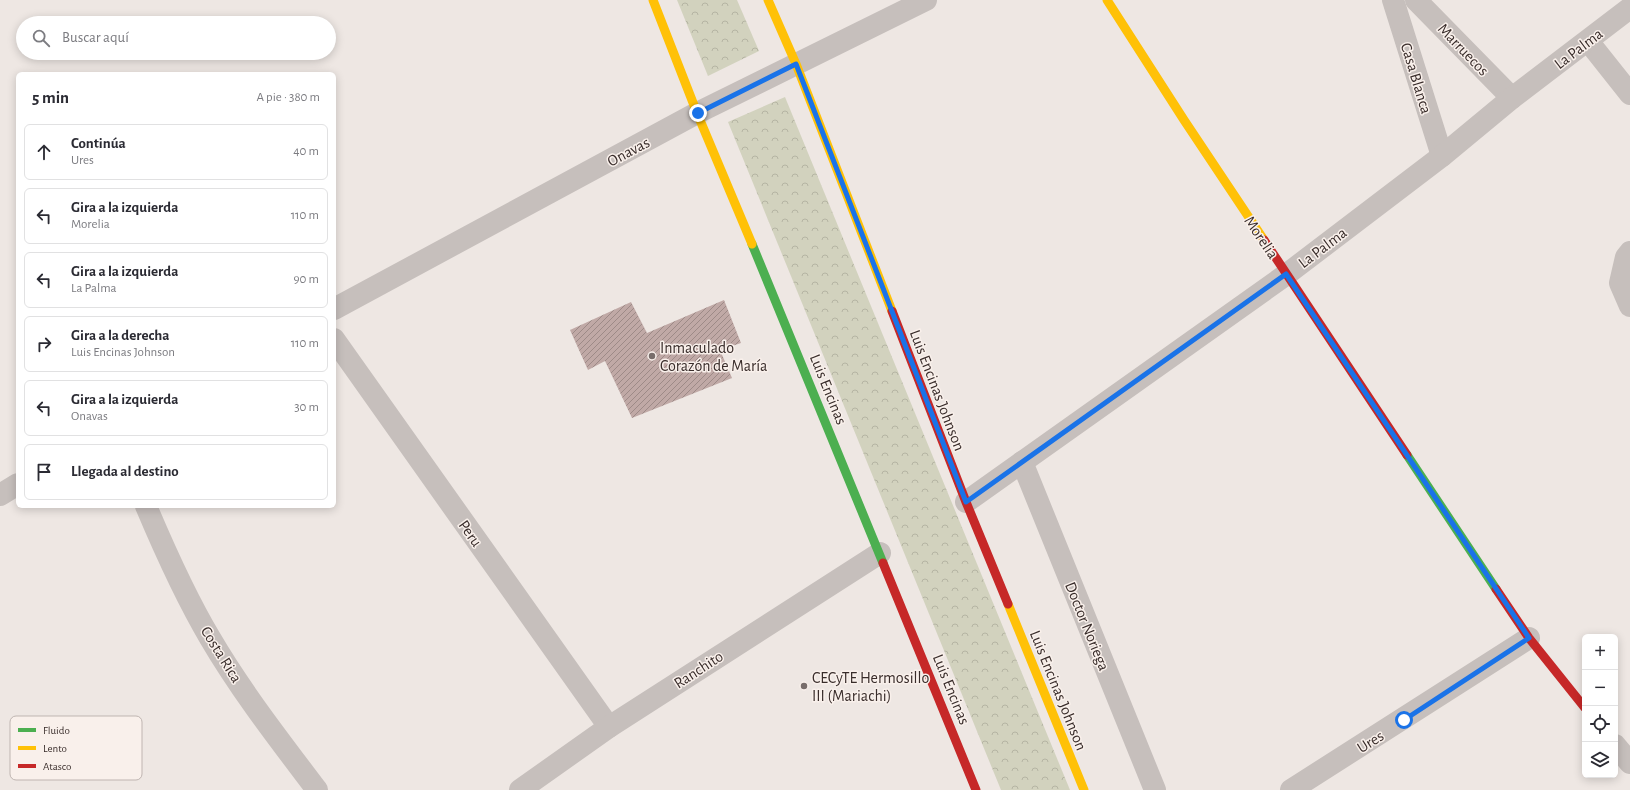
<!DOCTYPE html>
<html lang="es">
<head>
<meta charset="utf-8">
<style>
	body { margin:0; font-family:"Alegreya Sans",sans-serif; background:#f7f7f7; color:#2b2b33 }
	.controls { position:absolute; right:12px; bottom:12px; display:grid; overflow:hidden; border-radius:6px; box-shadow:0 2px 10px #0003 }
	.controls button { width:36px; height:36px; display:grid; place-items:center; padding:0; border:0; border-bottom:1px solid #e1e1e2; background:#fff; color:#2b2b33; font:20px sans-serif }
	.stop { position:absolute; width:12px; height:12px; margin:-9px; border:3px solid #1a73e8; border-radius:50%; background:#fff }
	.stop.end { background:#1a73e8; border-color:#fff; box-shadow:0 1px 4px #0008 }
	.list { margin:0; padding:0; list-style:none }
	h2 { display:flex; justify-content:space-between; align-items:center; height:52px; margin:0; padding:0 16px; font-size:17px }
	h2 small { font-size:13px; font-weight:400; color:#7c7c81 }
	.list li { display:grid; grid-template-columns:26px 1fr auto; gap:12px; align-items:center; box-sizing:border-box; height:56px; margin:0 8px 8px; padding:0 8px; border:1px solid #e1e1e2; border-radius:6px }
	.list b { display:block; font-size:15px; white-space:nowrap }
	.list p { margin:0; font-size:13px; white-space:nowrap; color:#7c7c81 }
	.list em { font-size:13px; font-style:normal; color:#7c7c81 }
	.icon { flex:none; width:22px; height:22px; fill:none; stroke:currentColor; stroke-width:2; stroke-linecap:round; stroke-linejoin:round }
	.map { position:relative; flex:none; width:1630px; height:790px; overflow:hidden }
	.search { position:absolute; background:#fff; box-shadow:0 2px 10px #0003; left:16px; top:16px; width:320px; height:44px; display:flex; align-items:center; gap:10px; box-sizing:border-box; padding:0 14px; border-radius:22px; color:#7c7c81; font-size:15px }
	.panel { position:absolute; background:#fff; box-shadow:0 2px 10px #0003; left:16px; top:72px; width:320px; height:436px; border-radius:6px }
	.map>svg:first-child { display:block }
	.forest { fill:url(#forest-crowns) }
	.building { fill:url(#building-hatch) }
	.lines { fill:none; stroke-linecap:round; stroke-linejoin:round }
	.street { stroke:#c6bfbc; stroke-width:22 }
	.fast { stroke:#4caf50; stroke-width:9 }
	.slow { stroke:#ffc107; stroke-width:9 }
	.jam { stroke:#c62828; stroke-width:9 }
	.route { stroke:#1a73e8; stroke-width:5 }
	.poi-dot { fill:#786d6b; stroke:#f9f0eb; stroke-width:1.5 }
	.labels { text-anchor:middle; stroke-width:3; stroke-linejoin:round; paint-order:stroke }
	.street-label { font-size:16px; fill:#382c2a; stroke:#f9f0eb }
	.poi-label { font-size:16px; fill:#382c2a; stroke:#f9f0eb; text-anchor:start }
	.key { fill:#f9f0eb; stroke:#bfb5b1; stroke-width:1 }
	.key-label { font-size:11px; fill:#382c2a }
</style>
</head>
<body>
<div class="map">
<svg width="1630" height="790" viewBox="0 0 1630 790">
	<defs>
		<pattern id="forest-crowns" width="20" height="18" patternUnits="userSpaceOnUse"><rect width="20" height="18" fill="#d2d2be"/><path d="M2 6a3 3 0 1 1 6 0M12 15a3 3 0 1 1 6 0" fill="none" stroke="#b5b4a3"/></pattern>
		<pattern id="building-hatch" width="6" height="6" patternUnits="userSpaceOnUse"><rect width="6" height="6" fill="#c0a9a6"/><path d="M-1 1l2-2M0 6l6-6M5 7l2-2" fill="none" stroke="#9d8a87"/></pattern>
	</defs>
	<rect width="100%" height="100%" fill="#eee7e3"/>
	<g class="forest">
		<polygon points="677,0 737,0 759,51 708,76"/>
		<polygon points="785,97 1070,790 1001,790 728,122"/>
	</g>
	<polygon class="building" points="724,300 741,343 720,350 732,378 632,418 605,361 588,370 570,330 631,302 647,333"/>
	<g class="lines">
		<g class="street">
			<polyline points="1393,0 1442,156"/>
			<polyline points="1416,0 1512,98"/>
			<polyline points="1588,41 1630,94"/>
			<polyline points="1630,252 1626,257 1620,283 1630,306"/>
			<polyline points="334,309 697,113 926,0"/>
			<polyline points="334,339 609,727"/>
			<polyline points="1022,462 1155,790"/>
			<polyline points="0,495 18,484"/>
			<polyline points="966,502 1287,274 1442,156 1512,98 1630,8"/>
			<path d="M146 506C165 551 185 596 210 638 241 691 280 741 317 790"/>
			<polyline points="1615,745 1630,763"/>
			<polyline points="520,790 609,727 880,553"/>
			<polyline points="1291,790 1529,638"/>
		</g>
		<g class="fast">
			<polyline points="752,244 883,563"/>
			<polyline points="1407,455 1496,589"/>
		</g>
		<g class="slow">
			<polyline points="653,0 697,113 752,244"/>
			<polyline points="768,0 796,64 892,311"/>
			<polyline points="1107,0 1184,120 1264,240"/>
			<polyline points="1008,604 1084,790"/>
		</g>
		<g class="jam">
			<polyline points="1264,240 1407,455"/>
			<polyline points="892,311 966,502 1008,604"/>
			<polyline points="883,563 976,790"/>
			<polyline points="1496,589 1529,638 1585,708"/>
		</g>
	</g>
	<g class="lines">
		<polyline class="route" points="698,113 796,64 966,502 1286,274 1529,638 1404,720"/>
	</g>
	<g class="poi-dot">
		<circle cx="652" cy="356" r="4"/>
		<circle cx="804" cy="686" r="4"/>
	</g>
	<g class="labels">
		<g class="street-label">
			<text transform="translate(1578 48) rotate(-37)" y="6">La Palma</text>
			<text transform="translate(1464 49) rotate(46)" y="6">Marruecos</text>
			<text transform="translate(1417 78) rotate(73)" y="6">Casa Blanca</text>
			<text transform="translate(628 151) rotate(-28)" y="6">Onavas</text>
			<text transform="translate(1262 237) rotate(56)" y="6">Morelia</text>
			<text transform="translate(1322 247) rotate(-37)" y="6">La Palma</text>
			<text transform="translate(829 389) rotate(68)" y="6">Luis Encinas</text>
			<text transform="translate(938 390) rotate(69)" y="6">Luis Encinas Johnson</text>
			<text transform="translate(471 533) rotate(55)" y="6">Peru</text>
			<text transform="translate(1088 626) rotate(68)" y="6">Doctor Noriega</text>
			<text transform="translate(222 654) rotate(58)" y="6">Costa Rica</text>
			<text transform="translate(698 669) rotate(-33)" y="6">Ranchito</text>
			<text transform="translate(952 689) rotate(68)" y="6">Luis Encinas</text>
			<text transform="translate(1059 690) rotate(68)" y="6">Luis Encinas Johnson</text>
			<text transform="translate(1370 741) rotate(-32)" y="6">Ures</text>
		</g>
		<g class="poi-label">
			<text x="660" y="353">Inmaculado<tspan x="660" dy="18">Corazón de María</tspan></text>
			<text x="812" y="683">CECyTE Hermosillo<tspan x="812" dy="18">III (Mariachi)</tspan></text>
		</g>
	</g>
	<rect x="10" y="716" width="132" height="64" rx="6" class="key"/>
	<rect x="18" y="728" width="18" height="4" fill="#4caf50"/>
	<rect x="18" y="746" width="18" height="4" fill="#ffc107"/>
	<rect x="18" y="764" width="18" height="4" fill="#c62828"/>
	<g class="key-label">
		<text x="43" y="734">Fluido</text>
		<text x="43" y="752">Lento</text>
		<text x="43" y="770">Atasco</text>
	</g>
</svg>
<div class="controls">
<button>+</button>
<button>−</button>
<button><svg class="icon" aria-label="locate" viewBox="0 0 24 24"><circle cx="12" cy="12" r="6"/><path d="M12 2v4M12 18v4M2 12h4M18 12h4"/></svg></button>
<button><svg class="icon" aria-label="layers" viewBox="0 0 24 24"><path d="M12 4l9 5-9 5-9-5zM3 14l9 5 9-5"/></svg></button>
</div>
<div class="stop" style="left:1404px;top:720px"></div>
<div class="stop end" style="left:698px;top:113px"></div>
<div class="search"><svg class="icon" aria-label="search" viewBox="0 0 24 24"><circle cx="10" cy="10" r="6"/><path d="M15 15l6 6"/></svg>Buscar aquí</div>
<section class="panel">
<h2>5 min<small>A pie · 380 m</small></h2>
<ul class="list">
<li><svg class="icon" aria-label="ahead" viewBox="0 0 24 24"><path d="M12 20V5M6 11l6-6 6 6"/></svg><div><b>Continúa</b><p>Ures</p></div><em>40 m</em></li>
<li><svg class="icon" aria-label="left" viewBox="0 0 24 24"><path d="M17 20v-9H6M10 6l-5 5 5 5"/></svg><div><b>Gira a la izquierda</b><p>Morelia</p></div><em>110 m</em></li>
<li><svg class="icon" aria-label="left" viewBox="0 0 24 24"><path d="M17 20v-9H6M10 6l-5 5 5 5"/></svg><div><b>Gira a la izquierda</b><p>La Palma</p></div><em>90 m</em></li>
<li><svg class="icon" aria-label="right" viewBox="0 0 24 24"><path d="M7 20v-9h11M14 6l5 5-5 5"/></svg><div><b>Gira a la derecha</b><p>Luis Encinas Johnson</p></div><em>110 m</em></li>
<li><svg class="icon" aria-label="left" viewBox="0 0 24 24"><path d="M17 20v-9H6M10 6l-5 5 5 5"/></svg><div><b>Gira a la izquierda</b><p>Onavas</p></div><em>30 m</em></li>
<li><svg class="icon" aria-label="arrive" viewBox="0 0 24 24"><path d="M6 21V4h12l-3 4 3 4H6"/></svg><div><b>Llegada al destino</b></div></li>
</ul>
</section>
</div>
</body>
</html>
